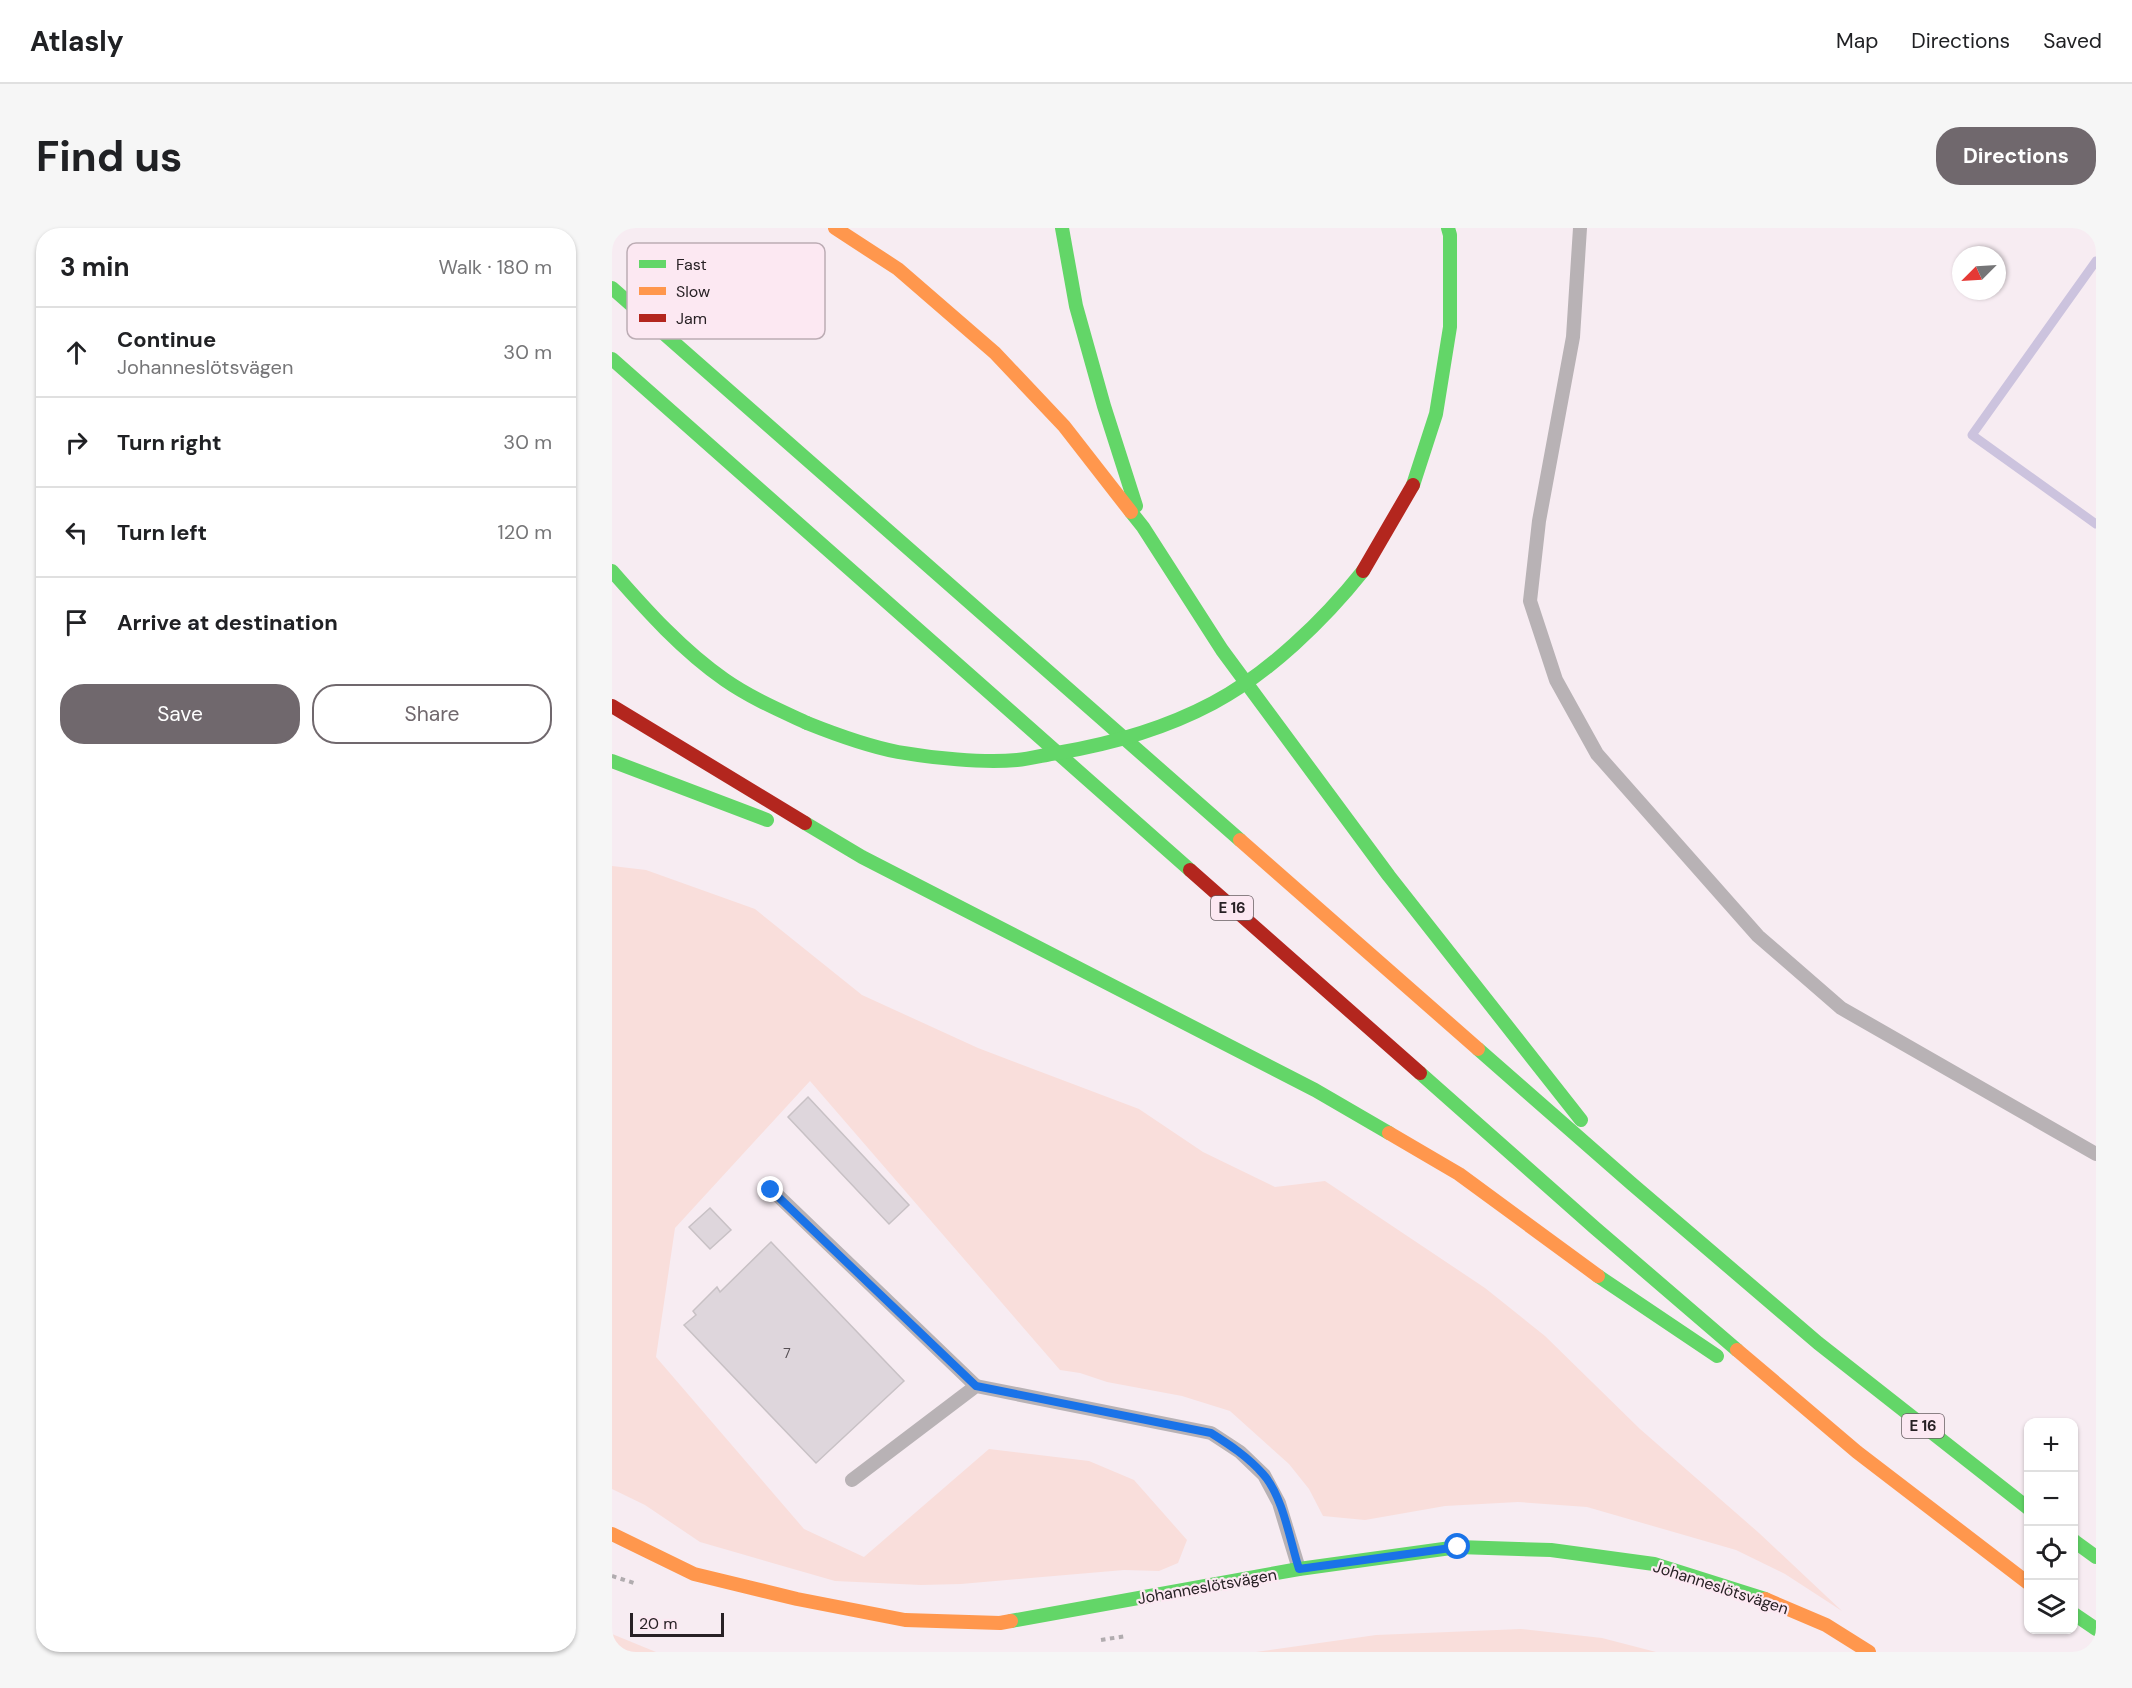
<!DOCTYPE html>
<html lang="en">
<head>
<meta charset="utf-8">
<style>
	body { margin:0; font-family:"DM Sans",sans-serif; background:#f6f6f6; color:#202124 }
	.controls { position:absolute; right:18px; bottom:18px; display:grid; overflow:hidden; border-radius:12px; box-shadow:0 2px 4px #0004 }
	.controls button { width:54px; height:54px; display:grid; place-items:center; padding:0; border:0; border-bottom:2px solid #e0e0e0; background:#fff; color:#202124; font:30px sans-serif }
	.compass { position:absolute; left:1340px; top:18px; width:54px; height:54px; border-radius:50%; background:#fff; box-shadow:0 2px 4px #0004; rotate:246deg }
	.scale { position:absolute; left:18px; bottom:15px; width:94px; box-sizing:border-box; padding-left:6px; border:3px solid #282125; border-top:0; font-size:16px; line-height:21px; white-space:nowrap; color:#282125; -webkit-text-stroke:4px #fce8f2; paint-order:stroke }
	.stop { position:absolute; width:18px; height:18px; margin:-14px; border:4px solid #1a73e8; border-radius:50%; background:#fff }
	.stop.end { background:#1a73e8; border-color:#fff; box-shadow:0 2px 6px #0008 }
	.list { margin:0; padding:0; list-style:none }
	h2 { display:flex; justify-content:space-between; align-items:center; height:78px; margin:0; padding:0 24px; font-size:26px }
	h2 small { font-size:20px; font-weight:400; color:#757577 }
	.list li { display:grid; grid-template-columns:39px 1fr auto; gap:18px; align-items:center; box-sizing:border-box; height:90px; padding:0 24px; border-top:2px solid #e0e0e0 }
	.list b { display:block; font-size:22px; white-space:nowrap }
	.list p { margin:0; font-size:20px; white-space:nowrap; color:#757577 }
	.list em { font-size:20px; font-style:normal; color:#757577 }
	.actions { display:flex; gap:12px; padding:18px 24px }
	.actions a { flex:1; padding:14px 0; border:2px solid #70686d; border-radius:24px; text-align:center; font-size:21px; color:#70686d }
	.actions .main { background:#70686d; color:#fff }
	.icon { flex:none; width:33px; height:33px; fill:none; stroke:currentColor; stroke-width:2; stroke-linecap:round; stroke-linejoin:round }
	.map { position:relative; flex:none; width:1484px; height:1424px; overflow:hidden; border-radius:24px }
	header { display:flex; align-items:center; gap:36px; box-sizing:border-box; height:84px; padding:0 30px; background:#fff; border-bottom:2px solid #e0e0e0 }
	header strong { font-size:28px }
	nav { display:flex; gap:33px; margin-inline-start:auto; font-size:21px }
	.intro { display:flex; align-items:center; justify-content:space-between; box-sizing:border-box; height:144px; padding:0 36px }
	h1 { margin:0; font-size:42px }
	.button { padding:15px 27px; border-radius:24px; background:#70686d; color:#fff; font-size:21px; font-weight:700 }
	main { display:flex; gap:36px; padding:0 36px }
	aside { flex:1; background:#fff; border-radius:24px; box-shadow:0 2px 4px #0004 }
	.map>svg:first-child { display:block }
	.green { fill:#f9dedb }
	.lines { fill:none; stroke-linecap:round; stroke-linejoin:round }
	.stream { stroke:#ccc3de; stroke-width:9 }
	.building { fill:#ded6dc; stroke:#c8c1c5; stroke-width:1.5 }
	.path { stroke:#b1acaf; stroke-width:4; stroke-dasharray:4.5 4.5; stroke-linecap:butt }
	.lane { stroke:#b8b2b5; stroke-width:14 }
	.fast { stroke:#63d668; stroke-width:14 }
	.slow { stroke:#ff974d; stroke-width:14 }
	.jam { stroke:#b3261e; stroke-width:14 }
	.fast-bridge { stroke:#63d668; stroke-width:14 }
	.jam-bridge { stroke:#b3261e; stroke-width:14 }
	.route { stroke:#1a73e8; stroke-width:8 }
	.labels { text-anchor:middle; stroke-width:4.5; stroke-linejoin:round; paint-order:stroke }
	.number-label { font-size:14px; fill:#564f54 }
	.shield { fill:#fce8f2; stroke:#685d62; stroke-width:1.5 }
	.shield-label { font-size:15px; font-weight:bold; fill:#282125 }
	.street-label { font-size:16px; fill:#282125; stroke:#fce8f2 }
	.key { fill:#fce8f2; stroke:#bcacb4; stroke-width:1.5 }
	.key-label { font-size:16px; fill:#282125 }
</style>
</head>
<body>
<header>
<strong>Atlasly</strong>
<nav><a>Map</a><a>Directions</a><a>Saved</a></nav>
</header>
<div class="intro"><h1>Find us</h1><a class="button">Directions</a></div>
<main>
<aside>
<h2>3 min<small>Walk · 180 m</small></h2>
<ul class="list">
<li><svg class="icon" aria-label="ahead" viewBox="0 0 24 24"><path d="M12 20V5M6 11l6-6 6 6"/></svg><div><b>Continue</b><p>Johanneslötsvägen</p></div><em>30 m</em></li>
<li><svg class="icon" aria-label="right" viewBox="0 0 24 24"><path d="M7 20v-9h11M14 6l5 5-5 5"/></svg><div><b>Turn right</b></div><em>30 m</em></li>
<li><svg class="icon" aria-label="left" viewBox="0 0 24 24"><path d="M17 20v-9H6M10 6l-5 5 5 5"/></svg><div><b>Turn left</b></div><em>120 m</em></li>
<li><svg class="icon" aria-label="arrive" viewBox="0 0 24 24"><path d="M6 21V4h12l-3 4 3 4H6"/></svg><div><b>Arrive at destination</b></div></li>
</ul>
<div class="actions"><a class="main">Save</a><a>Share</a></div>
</aside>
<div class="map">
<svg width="1484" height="1424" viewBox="0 0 1484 1424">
	<rect width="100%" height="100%" fill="#f7ecf2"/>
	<g class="green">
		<polygon points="0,638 34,642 143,681 250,767 366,820 527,881 591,924 663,959 713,953 873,1060 933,1108 1028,1201 1147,1305 1230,1383 1173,1346 1124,1322 975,1279 906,1274 833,1278 753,1292 711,1288 697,1261 677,1236 618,1183 570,1168 495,1154 468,1145 448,1142 198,853 63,1000 44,1129 192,1301 252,1329 377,1221 477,1233 522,1252 575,1312 566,1335 547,1343 512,1342 349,1356 309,1357 223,1353 88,1314 33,1277 0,1261"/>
		<polygon points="909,1401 990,1410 1044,1424 644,1424 764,1407"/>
		<polygon points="0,1406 44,1424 0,1424"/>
	</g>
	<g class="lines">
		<polyline class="stream" points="1484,33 1360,207 1484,296"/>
	</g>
	<g class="building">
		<polygon points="196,869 297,977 277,996 176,889"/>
		<polygon points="98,980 119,1002 98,1021 77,999"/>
		<polygon points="159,1014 292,1153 204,1235 72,1097 84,1087 81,1083 105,1059 108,1064"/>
	</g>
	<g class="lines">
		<g class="path">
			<polyline points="0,1348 22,1355"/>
			<polyline points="489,1412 514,1408"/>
		</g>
		<g class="lane">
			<polyline points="968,0 961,109 927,293 918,373 944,452 985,526 1146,708 1229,780 1484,926"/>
			<polyline points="159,961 364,1158"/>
			<polyline points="240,1252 364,1158 599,1205 628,1224 652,1247 667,1275 687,1341"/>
		</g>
		<g class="fast">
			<polyline points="450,0 464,78 492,178 524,278"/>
			<polyline points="0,60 628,612"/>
			<polyline points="0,131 578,642"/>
			<polyline points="801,257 824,186 838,99 838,7 836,0"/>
			<polyline points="519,284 531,299 610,422 777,648 969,892"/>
			<path d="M0 343C35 383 70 422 113 452 139 470 167 482 195 495"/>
			<polyline points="0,533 155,592"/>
			<polyline points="193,595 250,629 703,862 777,905"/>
			<polyline points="866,821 1020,956 1206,1115 1416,1280"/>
			<polyline points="808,845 983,1000 1125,1122"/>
			<polyline points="986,1048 1105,1128"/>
			<polyline points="1462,1313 1484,1329"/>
			<polyline points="1462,1386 1484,1401"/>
			<polyline points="399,1393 687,1341 846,1319 939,1322 1042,1336 1153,1371"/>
		</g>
		<g class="slow">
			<polyline points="223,0 286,41 383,125 452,198 519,284"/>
			<polyline points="628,612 866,821"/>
			<polyline points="777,905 847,946 986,1048"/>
			<polyline points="1125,1122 1245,1224 1416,1355"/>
			<polyline points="0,1306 82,1346 185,1371 293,1392 388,1395 399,1393"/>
			<polyline points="1153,1371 1214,1397 1257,1424"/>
		</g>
		<g class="jam">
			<polyline points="0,478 193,595"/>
			<polyline points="578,642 808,845"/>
		</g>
		<path class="fast-bridge" d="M195 495C225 507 255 518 286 524 321 530 369 535 405 532 418 531 432 527 445 525 499 516 552 501 601 475 656 446 712 392 751 343"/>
		<polyline class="jam-bridge" points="751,343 801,257"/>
	</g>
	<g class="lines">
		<path class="route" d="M159 962 364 1158 599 1205C618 1217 636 1229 651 1246 671 1268 678 1313 687 1341L846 1319"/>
	</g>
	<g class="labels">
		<g class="number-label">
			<text x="175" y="1130">7</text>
		</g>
		<g class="shield">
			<rect x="599" y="668" width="42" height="24" rx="4.5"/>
			<rect x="1290" y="1186" width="42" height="24" rx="4.5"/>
		</g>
		<g class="shield-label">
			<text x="620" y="685">E 16</text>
			<text x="1311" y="1203">E 16</text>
		</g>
		<g class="street-label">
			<text transform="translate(595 1358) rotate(-10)" y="6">Johanneslötsvägen</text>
			<text transform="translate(1109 1359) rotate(18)" y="6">Johanneslötsvägen</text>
		</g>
	</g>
	<rect x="15" y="15" width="198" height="96" rx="9" class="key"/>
	<rect x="27" y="32" width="27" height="8" fill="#63d668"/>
	<rect x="27" y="59" width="27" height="8" fill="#ff974d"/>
	<rect x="27" y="86" width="27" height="8" fill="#b3261e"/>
	<g class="key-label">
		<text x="64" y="42">Fast</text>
		<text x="64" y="69">Slow</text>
		<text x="64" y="96">Jam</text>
	</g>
</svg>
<div class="controls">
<button>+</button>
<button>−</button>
<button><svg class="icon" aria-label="locate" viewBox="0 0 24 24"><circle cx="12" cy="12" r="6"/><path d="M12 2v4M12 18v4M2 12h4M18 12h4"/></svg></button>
<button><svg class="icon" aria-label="layers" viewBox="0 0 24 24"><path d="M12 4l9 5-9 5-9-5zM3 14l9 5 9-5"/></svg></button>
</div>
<svg class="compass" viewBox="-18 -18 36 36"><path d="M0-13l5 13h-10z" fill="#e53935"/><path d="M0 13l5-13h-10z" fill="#757577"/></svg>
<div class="scale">20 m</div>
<div class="stop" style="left:846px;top:1319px"></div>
<div class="stop end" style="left:159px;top:962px"></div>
</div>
</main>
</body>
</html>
